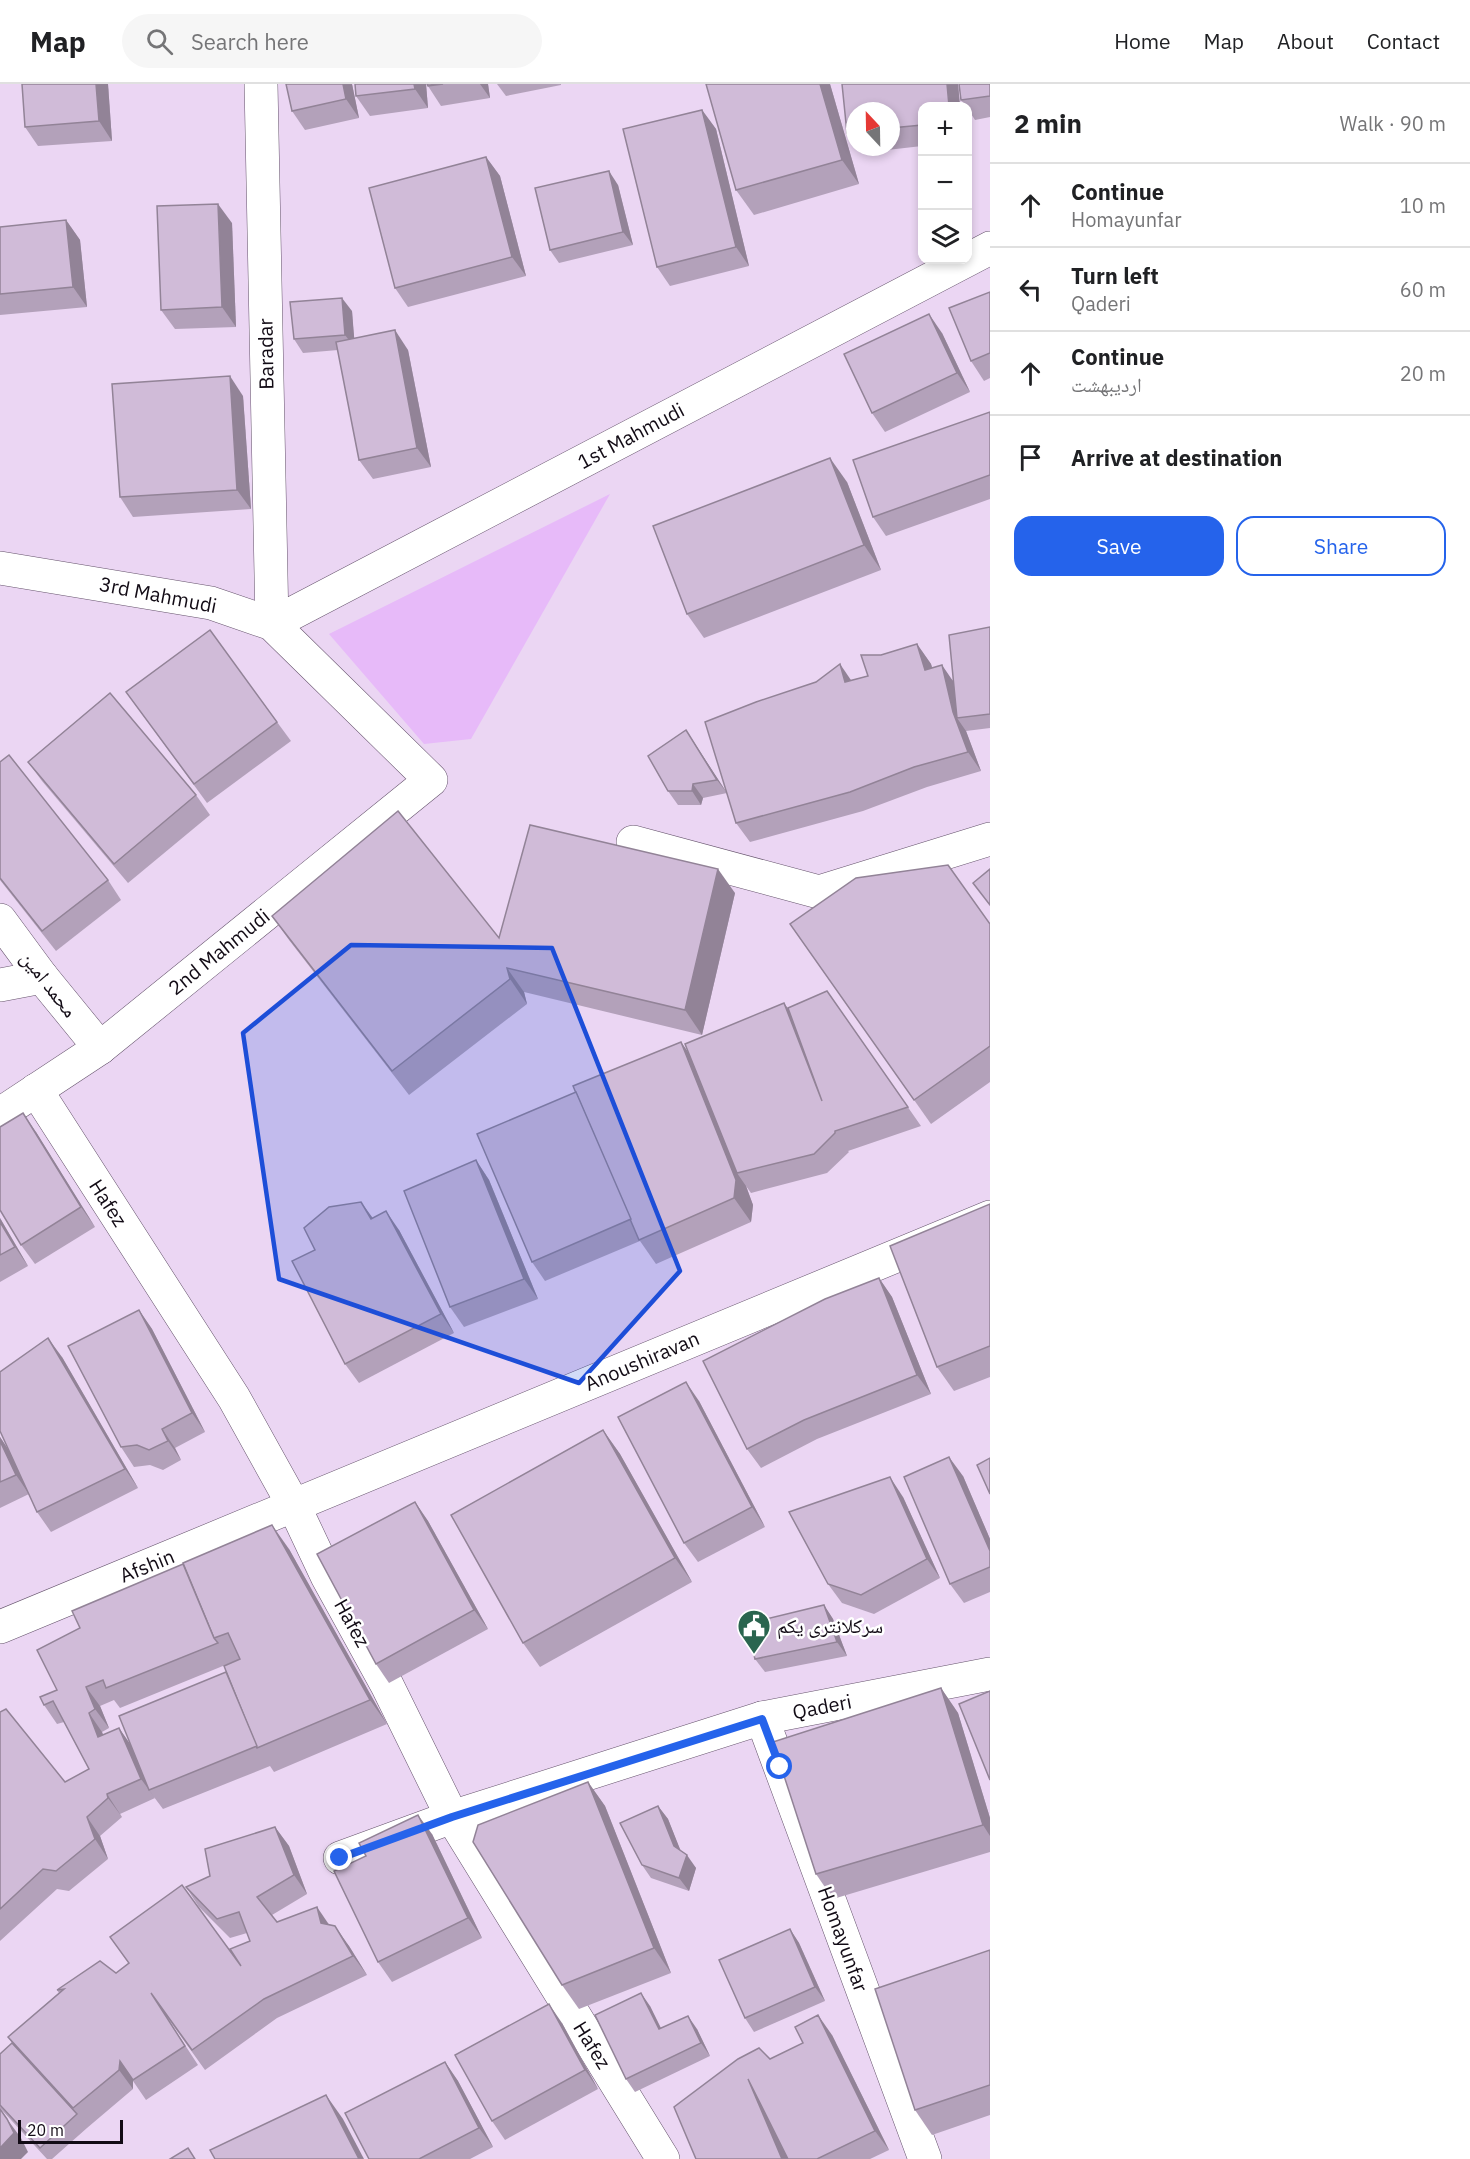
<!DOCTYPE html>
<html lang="en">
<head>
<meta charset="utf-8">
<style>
	body { margin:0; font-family:"IBM Plex Sans","Noto Naskh Arabic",sans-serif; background:#f6f6f6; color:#202124 }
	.controls { position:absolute; right:18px; top:18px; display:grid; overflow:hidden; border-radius:12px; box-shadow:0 3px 9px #0003 }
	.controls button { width:54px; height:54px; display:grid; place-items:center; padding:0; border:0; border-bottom:2px solid #e0e0e0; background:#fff; color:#202124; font:30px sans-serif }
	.compass { position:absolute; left:846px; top:18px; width:54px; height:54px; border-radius:50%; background:#fff; box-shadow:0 3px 9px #0003; rotate:338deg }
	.scale { position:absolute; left:18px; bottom:15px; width:105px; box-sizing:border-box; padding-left:6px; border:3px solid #120b15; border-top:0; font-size:16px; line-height:21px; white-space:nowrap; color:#120b15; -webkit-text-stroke:4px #fff; paint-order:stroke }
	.stop { position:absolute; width:18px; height:18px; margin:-14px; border:4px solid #2563eb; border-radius:50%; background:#fff }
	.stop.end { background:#2563eb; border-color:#fff; box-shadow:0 2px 6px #0008 }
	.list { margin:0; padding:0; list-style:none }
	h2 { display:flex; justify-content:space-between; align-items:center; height:78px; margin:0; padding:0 24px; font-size:26px }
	h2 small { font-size:20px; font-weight:400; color:#757577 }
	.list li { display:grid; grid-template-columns:39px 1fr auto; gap:18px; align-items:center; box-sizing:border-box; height:84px; padding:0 24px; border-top:2px solid #e0e0e0 }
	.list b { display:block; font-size:22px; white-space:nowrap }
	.list p { margin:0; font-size:20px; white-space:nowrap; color:#757577 }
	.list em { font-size:20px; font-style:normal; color:#757577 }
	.actions { display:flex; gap:12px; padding:18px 24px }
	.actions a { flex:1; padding:14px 0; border:2px solid #2563eb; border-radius:18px; text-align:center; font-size:21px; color:#2563eb }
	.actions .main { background:#2563eb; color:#fff }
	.icon { flex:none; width:33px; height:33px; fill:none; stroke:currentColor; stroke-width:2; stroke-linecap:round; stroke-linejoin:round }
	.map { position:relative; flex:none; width:990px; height:2075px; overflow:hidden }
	header { display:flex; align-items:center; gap:36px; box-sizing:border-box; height:84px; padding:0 30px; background:#fff; border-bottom:2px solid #e0e0e0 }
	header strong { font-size:28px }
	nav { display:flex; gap:33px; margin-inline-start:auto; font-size:21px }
	.search { width:420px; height:54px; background:#f6f6f6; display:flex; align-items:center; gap:15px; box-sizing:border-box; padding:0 21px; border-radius:33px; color:#757577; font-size:22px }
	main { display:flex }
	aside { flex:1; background:#fff }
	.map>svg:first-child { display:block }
	.green { fill:#e7baf9 }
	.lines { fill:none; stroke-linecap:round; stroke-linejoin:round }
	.minor-casing { stroke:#65536c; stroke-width:34 }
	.minor { stroke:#fff; stroke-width:33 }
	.wall { fill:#b3a1ba; fill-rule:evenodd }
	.shaded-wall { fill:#928397 }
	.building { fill:#d0bbd8; stroke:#928397; stroke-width:1.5 }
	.route { stroke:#2563eb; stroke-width:8 }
	.marked { fill:#1d4ed8; fill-opacity:0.2; stroke:#1d4ed8; stroke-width:4.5; stroke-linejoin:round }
	.labels { text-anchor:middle; stroke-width:5; stroke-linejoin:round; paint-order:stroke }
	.street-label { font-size:20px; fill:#120b15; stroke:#fff }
	.poi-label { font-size:20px; fill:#120b15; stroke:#fff; text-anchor:start }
</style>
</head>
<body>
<header>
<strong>Map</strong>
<div class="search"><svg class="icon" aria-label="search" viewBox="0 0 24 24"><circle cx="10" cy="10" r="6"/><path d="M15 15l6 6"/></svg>Search here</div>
<nav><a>Home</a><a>Map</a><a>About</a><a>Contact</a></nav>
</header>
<main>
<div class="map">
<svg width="990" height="2075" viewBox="0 0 990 2075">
	<rect width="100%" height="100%" fill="#ebd6f3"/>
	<polygon class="green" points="610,410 471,655 424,660 329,550"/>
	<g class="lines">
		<g class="minor-casing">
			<g id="minor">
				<polyline points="261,0 272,540 990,164"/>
				<polyline points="0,484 211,519 272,540 431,696 100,964 0,1030"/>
				<polyline points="633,758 819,808 990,755"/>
				<polyline points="0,836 42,893 100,964"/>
				<polyline points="0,901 42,893"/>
				<polyline points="36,1006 234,1314 294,1422 327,1492 387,1601 452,1733 663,2075"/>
				<polyline points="0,1543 990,1133"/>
				<polyline points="762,1634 925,2075"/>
				<polyline points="340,1774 452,1733 762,1634 990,1590"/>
			</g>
		</g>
		<use href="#minor" class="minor"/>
	</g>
	<g class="wall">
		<polygon points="22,0 108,0 112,57 38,62 25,43"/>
		<polygon points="286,0 352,0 359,34 305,46 292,27"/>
		<polygon points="426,0 428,24 370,32 356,12"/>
		<polygon points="427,0 488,0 490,14 441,22 428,2"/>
		<polygon points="497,0 561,0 561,1 506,12"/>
		<polygon points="706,0 830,0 859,100 754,131 736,106"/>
		<polygon points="842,0 958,0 960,22 922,22 922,62 861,69 857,63 891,63 891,27"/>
		<polygon points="990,0 990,33 975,36 968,25 968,22 966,22 961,16"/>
		<polygon points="702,26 716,45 749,182 670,202 657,183"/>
		<polygon points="855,48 855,60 847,49"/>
		<polygon points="486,73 500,92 526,192 408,223 395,204"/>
		<polygon points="618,101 633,161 559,179 550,166"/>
		<polygon points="66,136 80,156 87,223 0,231 0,143"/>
		<polygon points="232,139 236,243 175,245 161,226"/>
		<polygon points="990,208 990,294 984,297 971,277"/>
		<polygon points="352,227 354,255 408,266 431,383 373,395 359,376 338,266 303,269 294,255"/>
		<polygon points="942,249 970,308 885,348 872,329"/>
		<polygon points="243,312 251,425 133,433 120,413"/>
		<polygon points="990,328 990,415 886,452 873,433"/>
		<polygon points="847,398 881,486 704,554 687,530"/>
		<polygon points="990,543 990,644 966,647 981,687 927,703 863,727 750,758 736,739 852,596 868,592 881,571 917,560 931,580 932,583 954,597"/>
		<polygon points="126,608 277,638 291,657 207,719"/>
		<polygon points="686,646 727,709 703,714 701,721 678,721 668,707"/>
		<polygon points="0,678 108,796 121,816 56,867 0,796"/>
		<polygon points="28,678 196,711 210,731 128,799 42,697"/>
		<polygon points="735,809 702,951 524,908 527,920 409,1011 289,856 272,832 499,854"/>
		<polygon points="790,840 990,840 990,998 931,1040"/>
		<polygon points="827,907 921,1042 848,1067 849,1068 827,1089 751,1109 746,1102 753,1121 751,1138 656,1180 640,1157 545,1197 532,1178 576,1008 681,958 689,970 784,919 789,926"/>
		<polygon points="36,1048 95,1143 35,1180 21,1161"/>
		<polygon points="476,1076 489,1096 538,1215 464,1243 450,1223"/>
		<polygon points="990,1120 990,1293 954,1307 937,1283"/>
		<polygon points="0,1134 28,1182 0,1198"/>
		<polygon points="373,1134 399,1146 454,1249 359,1299 345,1280 315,1166"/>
		<polygon points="879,1194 892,1213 931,1310 817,1355 761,1384 747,1365"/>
		<polygon points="139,1226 152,1245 205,1348 175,1364 181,1376 163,1386 150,1381 134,1383 121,1363"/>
		<polygon points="62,1273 138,1404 51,1448 37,1428 29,1410 0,1424 0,1353 8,1365"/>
		<polygon points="699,1317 765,1443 698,1478 684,1459"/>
		<polygon points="603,1346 620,1370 692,1498 540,1583 523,1559"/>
		<polygon points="963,1392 990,1455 990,1508 964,1519 950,1500"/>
		<polygon points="903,1413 940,1494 874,1530 842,1519 828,1500"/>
		<polygon points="415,1418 428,1437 488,1545 389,1599 376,1580"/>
		<path d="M289 1465 387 1640 274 1688 270 1682 163 1725 154 1713 155 1714 120 1730 122 1733 100 1752 108 1775 69 1807 57 1805 0 1857V1628L65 1698 89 1685 64 1638 57 1640 44 1621 57 1606ZM240 1575 226 1588 131 1662 119 1644 103 1651 102 1648 109 1644 100 1622 114 1616 120 1624Z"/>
		<polygon points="824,1521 833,1535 847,1572 765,1588 755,1575"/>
		<polygon points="941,1604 958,1629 990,1734 990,1768 833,1815 816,1790"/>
		<polygon points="588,1698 605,1722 671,1889 579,1925 562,1901"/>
		<polygon points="658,1722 668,1735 680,1766 696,1784 689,1807 651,1794 642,1781"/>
		<polygon points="275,1743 289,1762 307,1810 272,1831 277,1838 329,1841 349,1862 367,1891 277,1934 205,1986 164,1929 198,1981 146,2016 133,1997 133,2005 87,2044 52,2075 47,2075 0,2024 0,1970 12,1959 8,1953 59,1909 57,1906 116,1889 129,1880 110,1853 241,1882 250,1857 247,1849 230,1854 199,1823 186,1803 210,1792"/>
		<polygon points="432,1750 482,1854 392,1898 378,1878"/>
		<polygon points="790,1845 799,1859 825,1917 754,1948 745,1934"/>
		<polygon points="990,1866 990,2031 932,2051 915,2026"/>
		<polygon points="650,1922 661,1944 697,1945 710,1972 635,2008 626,1995"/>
		<polygon points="562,1939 598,2005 505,2056 492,2037"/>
		<polygon points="832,1951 889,2066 870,2075 788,2075 770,1975"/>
		<polygon points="445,1978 458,1997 493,2063 470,2075 369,2075"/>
	</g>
	<g class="shaded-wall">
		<polygon points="96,0 108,0 112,57 99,37"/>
		<polygon points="343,0 352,0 359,34 346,15"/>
		<polygon points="414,0 426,0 428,24 415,5"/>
		<polygon points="480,0 488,0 490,14"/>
		<polygon points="820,0 830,0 859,100 842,76"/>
		<polygon points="947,0 958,0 960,22 949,22"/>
		<polygon points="702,26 716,45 749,182 736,163"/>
		<polygon points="486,73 500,92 526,192 512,173"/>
		<polygon points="609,87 618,101 633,161 623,148"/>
		<polygon points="218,120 232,139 236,243 222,223"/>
		<polygon points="66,136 80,156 87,223 73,203"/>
		<polygon points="342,214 352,227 355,264 345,251"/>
		<polygon points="929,230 942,249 970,308 957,289"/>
		<polygon points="395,246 408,266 431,383 417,364"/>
		<polygon points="230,292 243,312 251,425 237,406"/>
		<polygon points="830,374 847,398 881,486 864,461"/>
		<polygon points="917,560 931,580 938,605 925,586"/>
		<polygon points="840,580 853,599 845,598"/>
		<polygon points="942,581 955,600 957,634 966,647 981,687 968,668 953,628"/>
		<polygon points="686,646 695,660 727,709 717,696"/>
		<polygon points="693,700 703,714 701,721 692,707"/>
		<polygon points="718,785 735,809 702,951 685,926"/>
		<polygon points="507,884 524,908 527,920 510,895"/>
		<polygon points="784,919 797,938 822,1017"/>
		<polygon points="681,958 698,982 737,1089 746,1102 753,1121 751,1138 734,1114"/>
		<polygon points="23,1029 36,1048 95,1143 81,1123"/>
		<polygon points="476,1076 489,1096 538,1215 524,1195"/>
		<polygon points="361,1118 375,1137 371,1135"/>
		<polygon points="386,1127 399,1146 454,1249 441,1230"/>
		<polygon points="0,1134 28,1182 15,1163 0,1138"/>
		<polygon points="879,1194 892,1213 931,1310 917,1291"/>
		<polygon points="139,1226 152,1245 205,1348 192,1329"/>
		<polygon points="48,1254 62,1273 138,1404 125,1385"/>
		<polygon points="686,1298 699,1317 765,1443 752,1423"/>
		<polygon points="162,1345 175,1364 181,1376 168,1357"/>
		<polygon points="603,1346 620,1370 692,1498 675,1474"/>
		<polygon points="0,1353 8,1365 29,1410 16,1391 0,1357"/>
		<polygon points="949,1373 963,1392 990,1455 990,1467"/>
		<polygon points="890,1393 903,1413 940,1494 927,1475"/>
		<polygon points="415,1418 428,1437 488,1545 474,1526"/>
		<polygon points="272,1441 289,1465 387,1640 370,1616"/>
		<polygon points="824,1521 833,1535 847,1572 837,1558"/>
		<polygon points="86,1603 100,1622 109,1644 95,1625"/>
		<polygon points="941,1604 958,1629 990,1734 990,1752 983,1741"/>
		<polygon points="89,1629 102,1648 112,1673 98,1653"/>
		<polygon points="119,1644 133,1664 149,1706 155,1714 141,1695"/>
		<polygon points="588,1698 605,1722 671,1889 654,1864"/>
		<polygon points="107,1710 120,1730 122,1733 108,1714"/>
		<polygon points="658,1722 668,1735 684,1775 674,1762"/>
		<polygon points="418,1731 432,1750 482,1854 468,1834"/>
		<polygon points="87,1733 100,1752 108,1775 95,1755"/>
		<polygon points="275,1743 289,1762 307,1810 294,1791"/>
		<polygon points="687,1771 696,1784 689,1807 679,1794"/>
		<polygon points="317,1823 330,1842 321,1839"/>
		<polygon points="335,1842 349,1862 367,1891 353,1872"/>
		<polygon points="790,1845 799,1859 825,1917 815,1903"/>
		<polygon points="641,1909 650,1922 668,1959 659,1945"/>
		<polygon points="549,1920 562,1939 598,2005 585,1986"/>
		<polygon points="818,1931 832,1951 889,2066 875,2047"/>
		<polygon points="688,1932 697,1945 710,1972 701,1959"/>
		<polygon points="120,1977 133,1996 133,2005 119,1986"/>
		<polygon points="445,1978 458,1997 493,2063 479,2044"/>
		<polygon points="748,1995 788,2075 782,2075"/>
		<polygon points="326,2011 343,2035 364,2075 359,2075"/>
		<polygon points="7,2035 21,2054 28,2068 21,2075 0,2075 0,2064"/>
	</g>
	<g class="building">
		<polygon points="22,0 96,0 99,37 25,43"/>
		<polygon points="286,0 343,0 346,15 292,27"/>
		<polygon points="355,0 414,0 415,5 356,12"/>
		<polygon points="427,0 443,0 428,2"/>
		<polygon points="706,0 820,0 842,76 736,106"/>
		<polygon points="842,0 947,0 949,22 922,22 922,41 891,44 891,27 855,27 855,48 847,49"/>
		<polygon points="959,0 990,0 990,12 961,16"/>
		<polygon points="702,26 736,163 657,183 623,45"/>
		<polygon points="486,73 512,173 395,204 369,104"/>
		<polygon points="609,87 623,148 550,166 535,104"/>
		<polygon points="218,120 222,223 161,226 157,122"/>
		<polygon points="66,136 73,203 0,210 0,143"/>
		<polygon points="990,208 990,269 971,277 949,224"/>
		<polygon points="342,214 345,251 294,255 290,218"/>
		<polygon points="929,230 957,289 872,329 844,270"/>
		<polygon points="395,246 417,364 359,376 336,258"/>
		<polygon points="230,292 237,406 120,413 112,300"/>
		<polygon points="990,328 990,391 873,433 853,376"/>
		<polygon points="830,374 864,461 687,530 653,442"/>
		<polygon points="990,543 990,630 957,634 949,551"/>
		<polygon points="210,546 277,638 194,700 126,608"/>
		<polygon points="917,560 925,586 942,581 953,628 968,668 914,683 850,708 736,739 705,638 756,618 816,598 840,580 845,598 868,592 861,571 881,571"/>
		<polygon points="110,609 196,711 114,780 28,678"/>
		<polygon points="686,646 717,696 693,700 692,707 668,707 648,672"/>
		<polygon points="9,671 108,796 42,847 0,794 0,678"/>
		<polygon points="398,727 499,854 530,741 718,785 685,926 507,884 510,895 392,987 272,832"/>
		<polygon points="948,781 990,840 990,962 914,1016 790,840 856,794"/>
		<polygon points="990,785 990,821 973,799"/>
		<polygon points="827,907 908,1023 835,1047 835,1049 814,1070 737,1089 685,960 784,919 822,1017 788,924"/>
		<polygon points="681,958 736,1096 734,1114 639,1156 573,1002"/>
		<polygon points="576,1008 631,1135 532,1178 477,1050"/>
		<polygon points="23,1029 81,1123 21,1161 0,1126 0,1043"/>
		<polygon points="476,1076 524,1195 450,1223 404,1107"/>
		<polygon points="361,1118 371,1135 386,1127 441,1230 345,1280 292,1177 315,1166 304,1144 329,1123"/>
		<polygon points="990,1120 990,1262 937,1283 890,1162"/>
		<polygon points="0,1138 15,1163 0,1171"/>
		<polygon points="879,1194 917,1291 804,1336 747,1365 703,1277 825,1215"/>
		<polygon points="139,1226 192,1329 162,1345 168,1357 149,1366 137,1361 121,1363 68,1262"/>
		<polygon points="48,1254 125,1385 37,1428 0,1347 0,1288"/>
		<polygon points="686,1298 752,1423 684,1459 618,1333"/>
		<polygon points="603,1346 675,1474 523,1559 451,1431"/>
		<polygon points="0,1357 16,1391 0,1398"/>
		<polygon points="949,1373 990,1467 990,1483 950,1500 904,1393"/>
		<polygon points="990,1374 990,1410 977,1381"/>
		<polygon points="890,1393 927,1475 861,1511 828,1500 789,1428"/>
		<polygon points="415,1418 474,1526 376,1580 317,1470"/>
		<polygon points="272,1441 370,1616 257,1664 224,1582 240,1575 228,1549 214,1554 183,1479"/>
		<polygon points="183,1480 214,1554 218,1559 106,1604 103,1596 86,1603 95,1625 89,1629 98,1653 119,1644 141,1695 107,1710 108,1714 87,1733 95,1755 56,1787 43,1785 0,1825 0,1628 6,1625 65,1698 89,1685 53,1617 44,1621 40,1613 57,1606 37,1566 80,1544 72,1527"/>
		<polygon points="824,1521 837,1558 755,1575 746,1540"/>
		<polygon points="226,1588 257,1662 149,1706 119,1632"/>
		<polygon points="941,1604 983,1741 816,1790 773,1658"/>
		<polygon points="990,1607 990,1696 959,1620"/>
		<polygon points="588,1698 654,1864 562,1901 473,1758 478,1741"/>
		<polygon points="658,1722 674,1762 687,1771 679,1794 642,1781 620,1739"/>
		<polygon points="418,1731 468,1834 378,1878 334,1787 366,1772 359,1759"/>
		<polygon points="275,1743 294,1791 257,1813 277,1838 317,1823 321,1839 335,1842 353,1872 264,1915 192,1966 151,1909 185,1962 133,1996 120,1977 119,1986 73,2024 8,1953 64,1905 57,1906 100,1877 116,1889 129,1879 110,1853 182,1801 241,1882 230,1865 250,1857 239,1828 217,1835 186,1803 210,1792 205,1765"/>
		<polygon points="790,1845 815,1903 745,1934 719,1876"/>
		<polygon points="990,1866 990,2001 915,2026 875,1905"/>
		<polygon points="641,1909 659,1945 688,1932 701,1959 626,1995 595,1931"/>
		<polygon points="549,1920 585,1986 492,2037 455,1971"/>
		<polygon points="818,1931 875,2047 817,2075 788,2075 748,1995 782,2075 696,2075 674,2023 738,1975 759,1964 770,1975 803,1959 795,1943"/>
		<polygon points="12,1959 77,2030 40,2064 0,2021 0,1970"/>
		<polygon points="445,1978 479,2044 419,2075 369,2075 345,2029"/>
		<polygon points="326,2011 359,2075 215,2075 210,2066"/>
		<polygon points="0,2025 7,2035 14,2049 0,2064"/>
		<polygon points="188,2064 195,2075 170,2075"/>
	</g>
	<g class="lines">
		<polyline class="route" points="340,1774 452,1733 762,1635 780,1683"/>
	</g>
	<path class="marked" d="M351 861 552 864 680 1187 579 1299 279 1195 243 949Z"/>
	<defs>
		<g id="civic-pin" transform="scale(1.725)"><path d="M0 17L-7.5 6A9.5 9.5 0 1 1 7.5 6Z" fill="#2a654f" stroke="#fff"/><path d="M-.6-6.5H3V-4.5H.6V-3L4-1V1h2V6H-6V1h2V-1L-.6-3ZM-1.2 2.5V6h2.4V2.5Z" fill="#fff"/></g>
	</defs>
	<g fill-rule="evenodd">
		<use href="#civic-pin" x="754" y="1542"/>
	</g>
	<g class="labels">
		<g class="street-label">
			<text transform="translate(266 270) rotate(-91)" y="7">Baradar</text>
			<text transform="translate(631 352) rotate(-28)" y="7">1st Mahmudi</text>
			<text transform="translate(158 511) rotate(11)" y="7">3rd Mahmudi</text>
			<text transform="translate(219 868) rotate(-39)" y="7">2nd Mahmudi</text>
			<text transform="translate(49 900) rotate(52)" y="7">محمد امین</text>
			<text transform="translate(108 1119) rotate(57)" y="7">Hafez</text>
			<text transform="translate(642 1277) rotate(-23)" y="7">Anoushiravan</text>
			<text transform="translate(147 1482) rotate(-22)" y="7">Afshin</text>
			<text transform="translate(352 1539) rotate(61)" y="7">Hafez</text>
			<text transform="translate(822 1623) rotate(-11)" y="7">Qaderi</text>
			<text transform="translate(843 1855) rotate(70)" y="7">Homayunfar</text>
			<text transform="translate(592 1961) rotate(58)" y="7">Hafez</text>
		</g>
		<g class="poi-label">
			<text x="777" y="1549">سرکلانتری یکم</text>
		</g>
	</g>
</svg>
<div class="controls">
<button>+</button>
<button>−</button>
<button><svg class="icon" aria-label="layers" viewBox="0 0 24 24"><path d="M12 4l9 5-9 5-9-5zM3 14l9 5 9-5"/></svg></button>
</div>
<svg class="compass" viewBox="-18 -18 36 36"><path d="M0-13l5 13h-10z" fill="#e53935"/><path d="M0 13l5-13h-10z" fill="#757577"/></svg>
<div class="scale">20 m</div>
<div class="stop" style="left:780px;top:1683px"></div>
<div class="stop end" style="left:340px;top:1774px"></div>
</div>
<aside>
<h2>2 min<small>Walk · 90 m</small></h2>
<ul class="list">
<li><svg class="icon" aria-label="ahead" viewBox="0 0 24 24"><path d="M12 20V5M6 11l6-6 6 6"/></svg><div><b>Continue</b><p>Homayunfar</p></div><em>10 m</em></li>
<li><svg class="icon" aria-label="left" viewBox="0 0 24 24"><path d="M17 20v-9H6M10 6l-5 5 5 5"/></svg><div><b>Turn left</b><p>Qaderi</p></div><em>60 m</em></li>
<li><svg class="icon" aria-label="ahead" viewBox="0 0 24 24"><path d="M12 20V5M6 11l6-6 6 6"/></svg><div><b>Continue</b><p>اردیبهشت</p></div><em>20 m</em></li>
<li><svg class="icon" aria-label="arrive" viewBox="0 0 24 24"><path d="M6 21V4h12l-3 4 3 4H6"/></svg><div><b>Arrive at destination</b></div></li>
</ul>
<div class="actions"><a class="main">Save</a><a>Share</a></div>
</aside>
</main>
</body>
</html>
